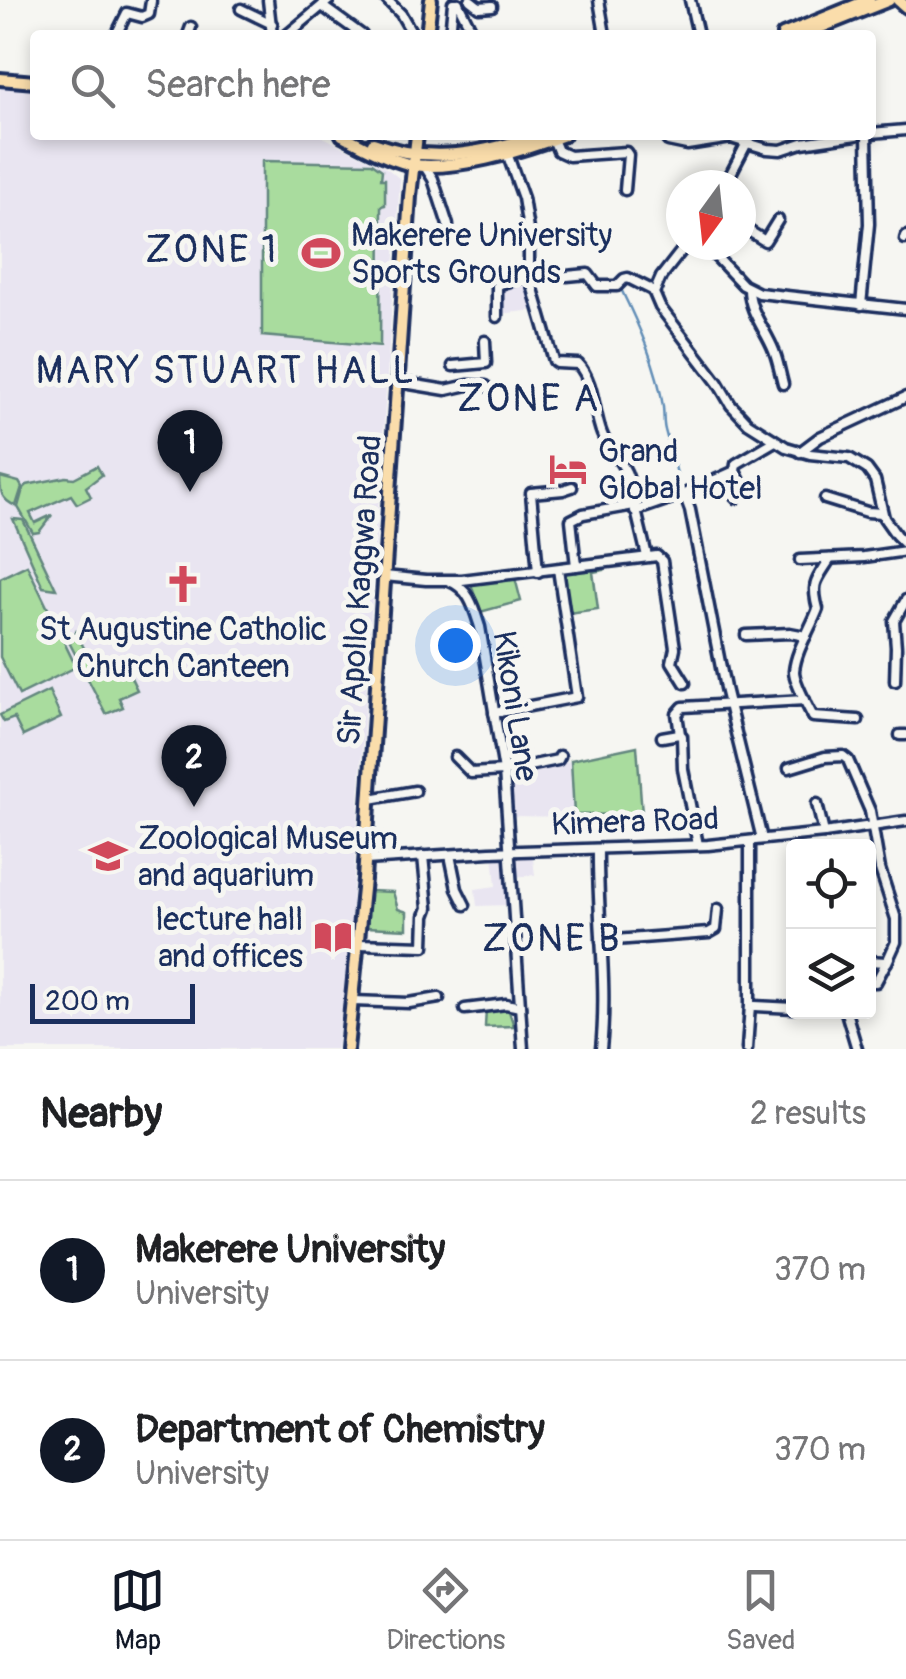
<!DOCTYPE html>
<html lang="en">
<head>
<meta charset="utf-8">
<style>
	body { margin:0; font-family:Pangolin,sans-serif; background:#f2f2f2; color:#202124 }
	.controls { position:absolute; right:30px; bottom:30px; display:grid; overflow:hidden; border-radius:10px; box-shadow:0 5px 15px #0003 }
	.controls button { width:90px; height:90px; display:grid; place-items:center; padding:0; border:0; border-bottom:2px solid #e0e0e0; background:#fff; color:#202124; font:50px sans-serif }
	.compass { position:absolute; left:666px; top:170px; width:90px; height:90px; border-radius:50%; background:#fff; box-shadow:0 5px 15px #0003; rotate:195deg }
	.scale { position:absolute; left:30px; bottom:25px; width:165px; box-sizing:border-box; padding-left:10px; border:5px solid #1b2f5e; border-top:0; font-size:28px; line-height:35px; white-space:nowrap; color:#1b2f5e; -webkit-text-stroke:8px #f6f6f2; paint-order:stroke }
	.you { position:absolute; left:455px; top:645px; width:35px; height:35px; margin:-25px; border:8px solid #fff; border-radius:50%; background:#1a73e8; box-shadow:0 0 0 15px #1a73e833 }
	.badge { display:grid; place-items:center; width:65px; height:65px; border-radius:50%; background:#111827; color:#fff; font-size:32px; font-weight:700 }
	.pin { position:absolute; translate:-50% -82px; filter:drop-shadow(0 2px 5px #0008) }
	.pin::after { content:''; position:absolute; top:52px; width:35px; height:30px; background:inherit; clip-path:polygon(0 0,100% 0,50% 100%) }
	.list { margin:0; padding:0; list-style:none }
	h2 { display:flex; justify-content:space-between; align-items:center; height:130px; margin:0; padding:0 40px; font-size:42px }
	h2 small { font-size:32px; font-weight:400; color:#757577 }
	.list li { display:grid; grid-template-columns:65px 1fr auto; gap:30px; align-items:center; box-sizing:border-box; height:180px; padding:0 40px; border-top:2px solid #e0e0e0 }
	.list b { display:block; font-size:38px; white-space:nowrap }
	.list p { margin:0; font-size:32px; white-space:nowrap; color:#757577 }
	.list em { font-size:32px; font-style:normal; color:#757577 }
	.icon { flex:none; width:55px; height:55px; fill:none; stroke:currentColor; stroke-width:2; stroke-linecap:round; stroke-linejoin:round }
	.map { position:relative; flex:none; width:906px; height:1049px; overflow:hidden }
	.search { position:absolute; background:#fff; box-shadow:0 5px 15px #0003; left:30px; right:30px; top:30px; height:110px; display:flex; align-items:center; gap:25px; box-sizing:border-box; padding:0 35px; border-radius:10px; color:#757577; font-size:38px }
	.sheet { height:490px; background:#fff }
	nav { display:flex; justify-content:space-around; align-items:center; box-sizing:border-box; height:140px; border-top:2px solid #e0e0e0; background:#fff; font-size:28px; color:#757577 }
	nav a { display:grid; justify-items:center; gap:5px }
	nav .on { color:#111827 }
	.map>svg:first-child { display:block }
	.built { fill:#e9e5f1 }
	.green { fill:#a9dc9e; stroke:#62867e; stroke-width:2.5 }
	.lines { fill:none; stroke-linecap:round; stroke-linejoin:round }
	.stream { stroke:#628eb7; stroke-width:2.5 }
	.minor-casing { stroke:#1b2f5e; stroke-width:15 }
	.major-casing { stroke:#1b2f5e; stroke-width:18 }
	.minor { stroke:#f6f6f2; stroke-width:8 }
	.major { stroke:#faddab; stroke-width:10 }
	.labels { text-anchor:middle; stroke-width:10; stroke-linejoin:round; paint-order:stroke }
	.poi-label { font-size:32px; fill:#1b2f5e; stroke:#f6f6f2; text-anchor:start }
	.street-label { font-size:32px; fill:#1b2f5e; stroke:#f6f6f2 }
	.quarter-label { font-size:38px; letter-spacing:2.5px; fill:#1b2f5e; stroke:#f6f6f2 }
</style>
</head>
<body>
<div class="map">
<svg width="906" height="1049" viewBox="0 0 906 1049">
	<rect width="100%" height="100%" fill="#f6f6f2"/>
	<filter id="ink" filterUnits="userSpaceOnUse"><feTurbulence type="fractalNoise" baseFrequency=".01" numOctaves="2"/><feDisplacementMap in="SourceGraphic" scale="20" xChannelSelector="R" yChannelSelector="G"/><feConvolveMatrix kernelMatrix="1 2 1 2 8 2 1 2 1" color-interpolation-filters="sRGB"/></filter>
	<g filter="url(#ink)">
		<g class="built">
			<polygon points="0,86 35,89 35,135 319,135 388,169 400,179 349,950 337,1049 0,1049"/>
			<polygon points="528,278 535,310 500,314 499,285"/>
			<polygon points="571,761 573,817 511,816 507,773"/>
			<polygon points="532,851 535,875 512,877 509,852"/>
			<polygon points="504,852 510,905 477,906 475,889 496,886 493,853"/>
		</g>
		<g class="green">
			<polygon points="262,161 372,163 382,170 381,179 385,179 385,205 381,206 380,346 262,336"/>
			<polygon points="97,466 102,475 86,487 91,497 77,504 71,495 30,513 35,523 52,515 39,532 33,533 18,507 23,489 27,485 66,477 74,478"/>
			<path d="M0 477 19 482 22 487 16 506C1 500 0 492 0 477Z"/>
			<polygon points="13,519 23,520 56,589 43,587"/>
			<polygon points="27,565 76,667 19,695 0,657 0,578"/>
			<polygon points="603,566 604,570 593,572 598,609 568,613 562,572"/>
			<polygon points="515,578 521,601 480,612 471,584"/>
			<polygon points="474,626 478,649 447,653 443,630"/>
			<polygon points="76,632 90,660 99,657 103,665 121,657 137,690 119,698 123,707 106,714 69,642 72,641"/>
			<polygon points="49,691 61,718 23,736 14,718 4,722 0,715"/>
			<polygon points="637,746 642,814 574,815 571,760"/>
			<polygon points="369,891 393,892 398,909 407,912 407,929 367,927"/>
			<polygon points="507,1005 514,1026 485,1027 486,1009"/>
		</g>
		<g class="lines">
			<g class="stream">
				<path d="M621 289C638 324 658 368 663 407 664 415 663 423 665 430 670 450 677 470 681 491"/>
				<polyline points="731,728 731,736 737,749"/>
				<polyline points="746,791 755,833"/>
				<polyline points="754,883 756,850"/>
			</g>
			<g class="minor-casing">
				<g id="minor">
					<polyline points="268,0 272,35"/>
					<polyline points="387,0 401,14 413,35"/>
					<polyline points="470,0 479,7 492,6"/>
					<polyline points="599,0 605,35"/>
					<polyline points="690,0 698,35"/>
					<polyline points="458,3 474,35"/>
					<polyline points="322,6 362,35"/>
					<polyline points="241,9 272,24"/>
					<polyline points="116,35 127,13 142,17 149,14 151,1"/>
					<polyline points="188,35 191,27"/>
					<polyline points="287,35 329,0"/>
					<polyline points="450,35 453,3 458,3"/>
					<polyline points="871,133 906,130"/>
					<polyline points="664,135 668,141 687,145 731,138 767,149 781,150 802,143 856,135"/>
					<polyline points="553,139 558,151 569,156 626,152 628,155 625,190"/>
					<path d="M507 153 523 198 529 236V275L554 361 557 363 578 364C595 383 593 411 602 434 608 450 623 460 628 477L647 556"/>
					<polyline points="424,165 433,179 448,225"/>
					<polyline points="725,185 751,135"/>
					<polyline points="741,226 765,241 778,220"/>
					<polyline points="905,239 906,236"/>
					<polyline points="686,245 661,277 654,293 660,307 718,383 731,405 748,423 786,447 810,454 849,458 867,469 875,480 884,518 896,535 906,545"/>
					<polyline points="705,245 743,285 759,293 906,309"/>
					<polyline points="567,276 588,274 597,286 617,286 624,279 628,278 654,291"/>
					<path d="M749 289C749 312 766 330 774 351 778 361 780 373 783 384"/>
					<polyline points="861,305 869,224 867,135"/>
					<polyline points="497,317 497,285 529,275"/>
					<polyline points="453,366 486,363 485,341"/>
					<polyline points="398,382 446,390 468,385 486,386"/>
					<polyline points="800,452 820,437 906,397"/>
					<polyline points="684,494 690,510 725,688 762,839"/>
					<polyline points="736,498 740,481 735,471 736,464 775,441"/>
					<polyline points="825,499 867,512 882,513"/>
					<polyline points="635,511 684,494 735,471"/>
					<path d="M830 559C816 581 811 583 818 609 811 628 796 650 794 671 794 682 808 707 813 717L858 720"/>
					<polyline points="800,560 864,557 906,551"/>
					<polyline points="576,566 571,520 583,514 634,505"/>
					<polyline points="538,572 531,493 563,490 572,487"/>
					<polyline points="384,576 426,580 462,580 657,556 662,561 675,648 672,662 685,683"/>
					<path d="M449 581C469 588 474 608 480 627L504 771 523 1049"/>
					<polyline points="746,635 790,633 806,636"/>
					<polyline points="895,681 896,647 894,621 906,600"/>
					<polyline points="494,713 577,697 558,569"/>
					<polyline points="680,734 677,714 683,707 805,700"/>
					<polyline points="900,735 906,735"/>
					<polyline points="662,737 679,734 682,736 683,769 698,845"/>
					<polyline points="455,757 471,773 504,771 558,760 560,756"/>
					<polyline points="789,768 825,757 843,756 848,760 870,811 880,869 896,919 896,942 887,962 868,961"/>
					<polyline points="370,799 415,791"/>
					<polyline points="817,804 824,833"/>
					<path d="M598 849C597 916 608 983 601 1049"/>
					<polyline points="450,855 457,889 465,905"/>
					<polyline points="366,860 490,852 708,845 824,833 906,821"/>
					<polyline points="601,941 709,933 716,929 718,909"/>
					<polyline points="359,944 424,946 425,916 428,908 423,856"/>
					<polyline points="868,982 876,982 886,963"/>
					<polyline points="353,1001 409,1003 439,998"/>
					<polyline points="755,1006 794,1008"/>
					<polyline points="465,1009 506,1004 520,1007"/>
					<polyline points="846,1012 857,1049"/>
					<polyline points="747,1049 750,1005 750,841"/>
				</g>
			</g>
			<g class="major-casing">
				<g id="major">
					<polyline points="898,0 906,7"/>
					<polyline points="427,35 431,0"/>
					<polyline points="783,35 869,0"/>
					<polyline points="801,35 889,0"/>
					<polyline points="0,79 35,82"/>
					<path d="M342 135C364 146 385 158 408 164 450 173 524 150 564 135"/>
					<path d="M373 143C431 165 482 153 540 135"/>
					<polyline points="347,1049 364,879 410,196 417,135"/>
				</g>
			</g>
			<use href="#minor" class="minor"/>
			<use href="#major" class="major"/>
		</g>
	</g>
	<defs>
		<g id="stadium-bare" transform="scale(3)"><path d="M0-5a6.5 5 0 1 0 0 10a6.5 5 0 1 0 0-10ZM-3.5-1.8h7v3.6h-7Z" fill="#d1495b" stroke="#f6f6f2" stroke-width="2.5" paint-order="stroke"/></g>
		<g id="hotel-bare" transform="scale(3)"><path d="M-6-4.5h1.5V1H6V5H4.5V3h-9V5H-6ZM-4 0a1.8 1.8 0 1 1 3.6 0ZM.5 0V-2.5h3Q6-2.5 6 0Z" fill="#d1495b" stroke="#f6f6f2" stroke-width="2.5" paint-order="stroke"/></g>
		<g id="church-bare" transform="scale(3)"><path d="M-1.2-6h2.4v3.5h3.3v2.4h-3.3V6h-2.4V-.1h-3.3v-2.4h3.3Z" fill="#d1495b" stroke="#f6f6f2" stroke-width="2.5" paint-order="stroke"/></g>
		<g id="university-bare" transform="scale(3)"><path d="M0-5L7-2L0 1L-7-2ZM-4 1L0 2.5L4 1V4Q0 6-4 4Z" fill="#d1495b" stroke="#f6f6f2" stroke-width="2.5" paint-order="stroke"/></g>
		<g id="library-bare" transform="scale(3)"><path d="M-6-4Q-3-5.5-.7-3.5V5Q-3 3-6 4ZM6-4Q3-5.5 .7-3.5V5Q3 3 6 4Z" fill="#d1495b" stroke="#f6f6f2" stroke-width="2.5" paint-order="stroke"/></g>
	</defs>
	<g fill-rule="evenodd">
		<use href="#stadium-bare" x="321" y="253"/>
		<use href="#hotel-bare" x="568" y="469"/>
		<use href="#church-bare" x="183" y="584"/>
		<use href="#university-bare" x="108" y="856"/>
		<use href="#library-bare" x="333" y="937"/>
	</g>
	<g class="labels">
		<g class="poi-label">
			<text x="351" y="246">Makerere University<tspan x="351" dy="37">Sports Grounds</tspan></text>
			<text x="598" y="462">Grand<tspan x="598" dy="37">Global Hotel</tspan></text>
			<text x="183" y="640" text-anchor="middle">St Augustine Catholic<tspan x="183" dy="37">Church Canteen</tspan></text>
			<text x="138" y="849">Zoological Museum<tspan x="138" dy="37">and aquarium</tspan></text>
			<text x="303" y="930" text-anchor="end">lecture hall<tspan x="303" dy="37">and offices</tspan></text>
		</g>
		<g class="street-label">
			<text transform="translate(359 590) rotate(-86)" y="11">Sir Apollo Kaggwa Road</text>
			<text transform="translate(516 706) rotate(81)" y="11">Kikoni Lane</text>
			<text transform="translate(635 821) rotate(-2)" y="11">Kimera Road</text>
		</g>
		<g class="quarter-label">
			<text x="212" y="262">ZONE 1</text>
			<text x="226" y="383">MARY STUART HALL</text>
			<text x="529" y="411">ZONE A</text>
			<text x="552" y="951">ZONE B</text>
		</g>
	</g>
</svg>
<div class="controls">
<button><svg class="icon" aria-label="locate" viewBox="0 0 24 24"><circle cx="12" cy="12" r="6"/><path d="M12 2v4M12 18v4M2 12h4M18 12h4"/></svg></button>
<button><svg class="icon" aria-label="layers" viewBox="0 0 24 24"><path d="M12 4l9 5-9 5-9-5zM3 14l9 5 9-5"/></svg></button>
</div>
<svg class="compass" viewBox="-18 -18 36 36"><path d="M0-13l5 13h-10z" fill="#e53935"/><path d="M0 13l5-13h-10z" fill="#757577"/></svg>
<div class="scale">200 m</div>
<div class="you"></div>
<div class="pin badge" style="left:190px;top:492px">1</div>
<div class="pin badge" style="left:194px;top:807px">2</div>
<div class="search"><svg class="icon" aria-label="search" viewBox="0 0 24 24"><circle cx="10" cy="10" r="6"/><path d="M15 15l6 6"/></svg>Search here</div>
</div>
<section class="sheet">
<h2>Nearby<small>2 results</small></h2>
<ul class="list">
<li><span class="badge">1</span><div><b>Makerere University</b><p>University</p></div><em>370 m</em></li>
<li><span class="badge">2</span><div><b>Department of Chemistry</b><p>University</p></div><em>370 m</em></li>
</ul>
</section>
<nav>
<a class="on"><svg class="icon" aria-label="map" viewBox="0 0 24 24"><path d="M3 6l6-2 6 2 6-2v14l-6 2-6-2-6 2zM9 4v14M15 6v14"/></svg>Map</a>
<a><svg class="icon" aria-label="directions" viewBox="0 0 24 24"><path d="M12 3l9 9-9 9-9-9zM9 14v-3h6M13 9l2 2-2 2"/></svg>Directions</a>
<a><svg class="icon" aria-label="saved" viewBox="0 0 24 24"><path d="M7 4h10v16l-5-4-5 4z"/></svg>Saved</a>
</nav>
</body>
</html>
